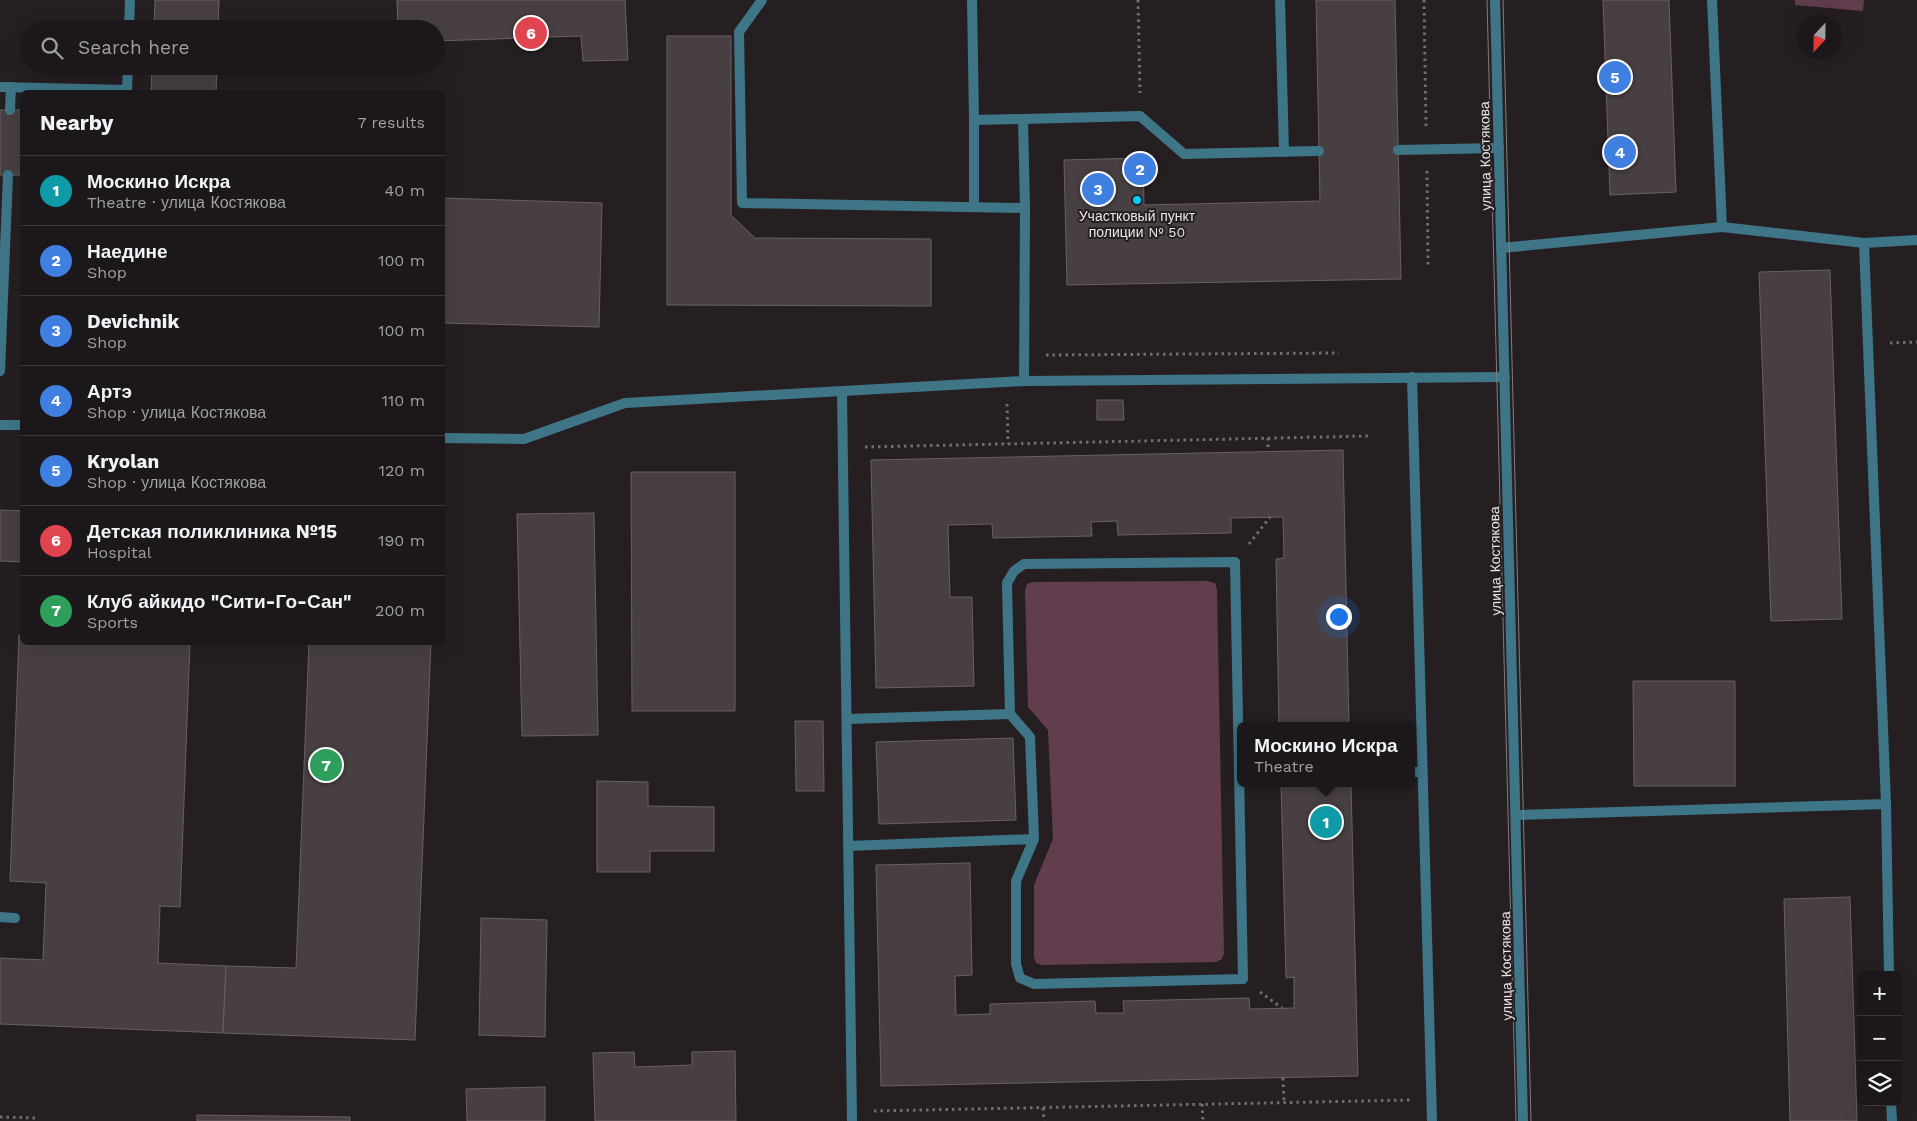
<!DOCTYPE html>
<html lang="en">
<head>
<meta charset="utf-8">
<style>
	body { margin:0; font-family:"Work Sans",sans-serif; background:#252023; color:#f1f3f6 }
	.controls { position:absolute; right:15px; bottom:15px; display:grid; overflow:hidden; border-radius:8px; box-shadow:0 5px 20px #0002 }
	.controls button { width:45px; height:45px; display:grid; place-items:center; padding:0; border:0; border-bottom:1px solid #3a3639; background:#1c171a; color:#f1f3f6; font:25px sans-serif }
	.compass { position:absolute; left:1797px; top:15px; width:45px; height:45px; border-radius:50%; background:#1c171a; box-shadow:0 5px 20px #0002; rotate:202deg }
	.you { position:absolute; left:1338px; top:616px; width:18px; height:18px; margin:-12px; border:4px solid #fff; border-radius:50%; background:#1a73e8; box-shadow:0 0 0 8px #1a73e833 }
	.badge { display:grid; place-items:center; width:32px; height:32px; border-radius:50%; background:#0b8043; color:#fff; font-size:16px; font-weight:700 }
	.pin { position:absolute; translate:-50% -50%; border:2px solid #fff; box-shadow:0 1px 5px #0006 }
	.popup { position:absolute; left:1237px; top:722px; width:178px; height:65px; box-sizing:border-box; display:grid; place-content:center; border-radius:8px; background:#1c171a; filter:drop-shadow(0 1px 4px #0005); font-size:16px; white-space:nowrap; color:#a09fa2 }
	.popup b { font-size:19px; color:#f1f3f6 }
	.popup::after { content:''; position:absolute; left:50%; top:100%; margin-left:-10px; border:10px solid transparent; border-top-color:#1c171a }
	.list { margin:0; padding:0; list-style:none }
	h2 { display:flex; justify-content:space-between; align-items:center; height:65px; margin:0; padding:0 20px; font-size:21px }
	h2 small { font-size:16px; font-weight:400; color:#a09fa2 }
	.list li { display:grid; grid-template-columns:32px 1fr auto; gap:15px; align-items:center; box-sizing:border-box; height:70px; padding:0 20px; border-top:1px solid #3a3639 }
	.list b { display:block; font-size:19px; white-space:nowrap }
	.list p { margin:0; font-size:16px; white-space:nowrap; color:#a09fa2 }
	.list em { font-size:16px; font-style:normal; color:#a09fa2 }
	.icon { flex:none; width:28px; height:28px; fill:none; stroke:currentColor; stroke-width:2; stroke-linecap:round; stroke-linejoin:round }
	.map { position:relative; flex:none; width:1917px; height:1121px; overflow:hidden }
	.search { position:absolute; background:#1c171a; box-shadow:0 5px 20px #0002; left:20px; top:20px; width:425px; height:55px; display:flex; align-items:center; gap:12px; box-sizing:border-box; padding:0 18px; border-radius:28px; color:#a09fa2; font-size:19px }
	.panel { position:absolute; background:#1c171a; box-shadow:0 5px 20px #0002; left:20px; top:90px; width:425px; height:555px; border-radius:8px }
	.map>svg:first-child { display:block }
	.green { fill:#613d4e }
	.building { fill:#473f42; stroke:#696064 }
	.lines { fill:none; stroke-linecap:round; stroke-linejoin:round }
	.path { stroke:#736c6f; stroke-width:3; stroke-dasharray:2.5 4; stroke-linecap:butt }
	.service { stroke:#3e7688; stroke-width:10 }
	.tertiary { stroke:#3e7688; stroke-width:10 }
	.tram { stroke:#827c7f; stroke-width:1 }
	.poi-dot { fill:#01cbf9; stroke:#261f22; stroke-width:2 }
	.labels { text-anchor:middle; stroke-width:4; stroke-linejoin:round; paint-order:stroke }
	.street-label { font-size:14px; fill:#ebe5e8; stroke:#261f22 }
	.poi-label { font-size:14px; fill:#ebe5e8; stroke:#261f22 }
</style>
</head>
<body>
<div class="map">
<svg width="1917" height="1121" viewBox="0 0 1917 1121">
	<rect width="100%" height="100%" fill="#261f22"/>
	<g class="green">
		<polygon points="1795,0 1864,0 1863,11 1795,5"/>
		<polygon points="1207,581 1215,583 1217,590 1224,953 1222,959 1216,962 1043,965 1036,963 1034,957 1034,885 1053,839 1048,730 1028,707 1025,591 1027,584 1033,582"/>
	</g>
	<g class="building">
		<polygon points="155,0 219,0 218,29 154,29"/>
		<polygon points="397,0 625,0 628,60 583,61 581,36 436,41 436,29 398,29"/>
		<polygon points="1316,0 1395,0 1401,279 1067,285 1064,160 1143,158 1144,205 1320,201"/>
		<polygon points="1603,0 1669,0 1676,192 1610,195"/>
		<polygon points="667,36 731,36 731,215 755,238 931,239 931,306 667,305"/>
		<polygon points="152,66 217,66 216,92 151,92"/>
		<polygon points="400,66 435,66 435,68 400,69"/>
		<rect x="0" y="110" width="22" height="65"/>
		<polygon points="442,198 602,203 599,327 442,323"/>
		<polygon points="1830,270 1842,619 1771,621 1759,272"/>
		<polygon points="1097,400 1123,400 1124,420 1097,420"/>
		<polygon points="1343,450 1349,726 1279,726 1276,559 1284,558 1283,517 1231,518 1231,533 1118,535 1117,521 1091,522 1092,536 993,538 992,524 948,525 950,597 972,597 974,686 876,688 871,460"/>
		<polygon points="631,472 735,472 735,711 632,711"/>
		<polygon points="0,510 22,511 22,562 0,561"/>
		<polygon points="594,513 598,735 522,736 517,514"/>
		<polygon points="19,635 22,635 22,642 190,642 180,907 160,906 158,963 226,966 223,1033 0,1024 0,958 43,960 46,883 10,881"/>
		<polygon points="309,642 431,642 415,1040 223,1033 226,966 296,968"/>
		<polygon points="1633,681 1735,681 1735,786 1634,786"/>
		<polygon points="795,721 823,721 824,791 796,791"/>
		<polygon points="1013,738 1016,820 879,824 876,742"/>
		<polygon points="597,781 648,782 648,806 714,807 714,851 650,851 650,872 597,872"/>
		<polygon points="1281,783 1351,783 1358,1076 881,1086 876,865 970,863 972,975 955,976 956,1015 990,1014 990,1004 1095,1001 1096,1013 1124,1013 1123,1001 1249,998 1250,1009 1294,1008 1294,977 1286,978"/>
		<polygon points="1850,897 1857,1121 1790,1121 1784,899"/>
		<polygon points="481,918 547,920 545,1037 479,1035"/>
		<polygon points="735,1051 736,1121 595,1121 593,1053 634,1052 635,1067 692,1065 692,1052"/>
		<polygon points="545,1087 545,1121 467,1121 466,1089"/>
		<polygon points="197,1115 350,1117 350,1121 197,1121"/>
	</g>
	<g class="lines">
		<g class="path">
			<polyline points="1138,0 1140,93"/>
			<polyline points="1424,0 1426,127"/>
			<polyline points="1427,171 1428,265"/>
			<polyline points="1890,343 1917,342"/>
			<polyline points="1046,355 1339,353"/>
			<polyline points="1007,404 1008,444"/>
			<polyline points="1268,438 1268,451"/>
			<polyline points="865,447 1369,436"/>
			<polyline points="1249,544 1270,517"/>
			<polyline points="1260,992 1282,1008"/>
			<polyline points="1283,1078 1284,1102"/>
			<polyline points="1202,1104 1203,1121"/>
			<polyline points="1043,1108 1044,1121"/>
			<polyline points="874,1111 1410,1100"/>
			<polyline points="0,1117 36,1118"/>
		</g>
		<g class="service">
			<polyline points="762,0 739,32 742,203 1025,208"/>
			<polyline points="972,0 974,120 1023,119"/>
			<polyline points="1280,0 1284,152"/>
			<polyline points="129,29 130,0"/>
			<polyline points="0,87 127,90 128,66"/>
			<polyline points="10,110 11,87"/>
			<polyline points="1398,150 1499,148"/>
			<polyline points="974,207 974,120"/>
			<polyline points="1722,227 1864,243 1917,240"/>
			<polyline points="1501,248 1722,227 1712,0"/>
			<polyline points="0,371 8,175"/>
			<polyline points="1412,377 1432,1121"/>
			<polyline points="1024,381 1025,208 1023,119 1140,116 1184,154 1319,151"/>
			<polyline points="842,392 852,1121"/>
			<polyline points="0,425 22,425"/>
			<polyline points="442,438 524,439 625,403 1024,381 1505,377"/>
			<polyline points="847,719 1010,714"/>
			<polyline points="1411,772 1422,772"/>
			<polyline points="1886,804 1889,975"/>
			<polyline points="1516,815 1886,804 1864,243"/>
			<polyline points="848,846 1034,839 1016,881 1016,964 1020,978 1034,984 1243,979 1235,562 1024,564 1014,571 1007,583 1010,714 1030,737 1034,839"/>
			<polyline points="0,917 15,918"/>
			<polyline points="1891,1102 1892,1121"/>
		</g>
		<polyline class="tertiary" points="1495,0 1523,1121"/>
		<g class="tram">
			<polyline points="1487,0 1516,1121"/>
			<polyline points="1503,0 1531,1121"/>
		</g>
	</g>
	<circle class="poi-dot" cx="1137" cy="200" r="5"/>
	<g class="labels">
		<g class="street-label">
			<text transform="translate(1485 156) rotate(-91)" y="5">улица Костякова</text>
			<text transform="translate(1495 561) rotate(-91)" y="5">улица Костякова</text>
			<text transform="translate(1506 966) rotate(-91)" y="5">улица Костякова</text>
		</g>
		<g class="poi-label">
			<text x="1137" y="221">Участковый пункт<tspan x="1137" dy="16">полиции № 50</tspan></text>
		</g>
	</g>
</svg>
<div class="controls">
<button>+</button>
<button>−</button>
<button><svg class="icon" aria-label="layers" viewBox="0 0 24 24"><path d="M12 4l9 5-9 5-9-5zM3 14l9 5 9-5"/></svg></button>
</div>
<svg class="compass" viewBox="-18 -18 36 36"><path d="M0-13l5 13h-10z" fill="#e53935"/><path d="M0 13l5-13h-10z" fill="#a09fa2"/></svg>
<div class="you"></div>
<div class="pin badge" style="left:1326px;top:822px;background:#0f9aa8">1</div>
<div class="popup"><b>Москино Искра</b>Theatre</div>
<div class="pin badge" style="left:1140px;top:169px;background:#3f7fe0">2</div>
<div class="pin badge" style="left:1098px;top:189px;background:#3f7fe0">3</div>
<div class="pin badge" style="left:1620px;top:152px;background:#3f7fe0">4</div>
<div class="pin badge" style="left:1615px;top:77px;background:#3f7fe0">5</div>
<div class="pin badge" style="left:531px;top:33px;background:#e0444e">6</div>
<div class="pin badge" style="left:326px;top:765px;background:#2e9e5b">7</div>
<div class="search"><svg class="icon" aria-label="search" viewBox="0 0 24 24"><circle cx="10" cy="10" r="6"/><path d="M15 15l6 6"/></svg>Search here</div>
<section class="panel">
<h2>Nearby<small>7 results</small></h2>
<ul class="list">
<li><span class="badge" style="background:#0f9aa8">1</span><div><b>Москино Искра</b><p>Theatre · улица Костякова</p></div><em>40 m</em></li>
<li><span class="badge" style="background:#3f7fe0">2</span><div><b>Наедине</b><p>Shop</p></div><em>100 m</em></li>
<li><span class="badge" style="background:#3f7fe0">3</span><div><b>Devichnik</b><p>Shop</p></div><em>100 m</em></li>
<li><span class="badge" style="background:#3f7fe0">4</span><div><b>Артэ</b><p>Shop · улица Костякова</p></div><em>110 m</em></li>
<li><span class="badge" style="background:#3f7fe0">5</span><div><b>Kryolan</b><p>Shop · улица Костякова</p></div><em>120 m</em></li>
<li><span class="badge" style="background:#e0444e">6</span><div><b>Детская поликлиника №15</b><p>Hospital</p></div><em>190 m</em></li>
<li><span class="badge" style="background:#2e9e5b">7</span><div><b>Клуб айкидо &quot;Сити-Го-Сан&quot;</b><p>Sports</p></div><em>200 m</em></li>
</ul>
</section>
</div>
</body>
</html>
